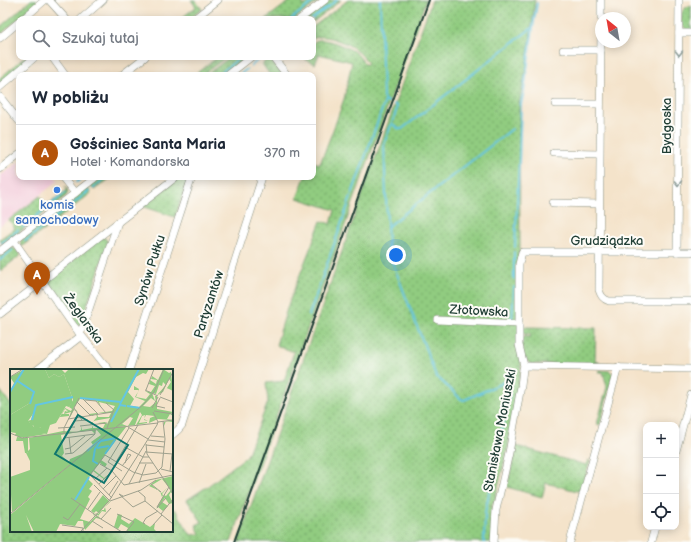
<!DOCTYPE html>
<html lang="pl">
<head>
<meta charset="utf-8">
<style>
	body { margin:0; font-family:"Balsamiq Sans",sans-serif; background:#f6f6f7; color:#1f2937 }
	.controls { position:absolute; right:12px; bottom:12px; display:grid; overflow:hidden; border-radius:8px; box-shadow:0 2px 10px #0003 }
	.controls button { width:36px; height:36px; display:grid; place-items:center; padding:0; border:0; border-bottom:1px solid #e0e1e3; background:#fff; color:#1f2937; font:20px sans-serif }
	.compass { position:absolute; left:595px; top:12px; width:36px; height:36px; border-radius:50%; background:#fff; box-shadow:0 2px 10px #0003; rotate:329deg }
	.you { position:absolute; left:396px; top:255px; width:14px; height:14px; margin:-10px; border:3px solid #fff; border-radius:50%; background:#1a73e8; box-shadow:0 0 0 6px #1a73e833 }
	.badge { display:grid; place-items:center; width:26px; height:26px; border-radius:50%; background:#b45309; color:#fff; font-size:13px; font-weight:700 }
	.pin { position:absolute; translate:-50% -33px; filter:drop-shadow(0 1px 2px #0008) }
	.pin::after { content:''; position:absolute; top:21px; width:14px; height:12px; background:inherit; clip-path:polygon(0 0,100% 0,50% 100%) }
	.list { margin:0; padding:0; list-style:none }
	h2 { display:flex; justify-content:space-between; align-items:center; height:52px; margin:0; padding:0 16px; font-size:17px }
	h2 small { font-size:13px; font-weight:400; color:#747a83 }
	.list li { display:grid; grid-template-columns:26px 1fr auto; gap:12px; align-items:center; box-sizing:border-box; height:56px; padding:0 16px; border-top:1px solid #e0e1e3 }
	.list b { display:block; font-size:15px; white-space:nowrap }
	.list p { margin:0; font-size:13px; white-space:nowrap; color:#747a83 }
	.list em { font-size:13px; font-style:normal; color:#747a83 }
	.icon { flex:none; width:22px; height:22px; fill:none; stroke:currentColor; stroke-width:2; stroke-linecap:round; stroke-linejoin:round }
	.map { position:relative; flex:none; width:691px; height:542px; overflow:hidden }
	.search { position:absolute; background:#fff; box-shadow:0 2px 10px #0003; left:16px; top:16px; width:300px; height:44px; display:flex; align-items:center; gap:10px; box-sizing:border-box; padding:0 14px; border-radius:8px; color:#747a83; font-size:15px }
	.panel { position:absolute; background:#fff; box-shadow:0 2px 10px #0003; left:16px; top:72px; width:300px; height:108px; border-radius:8px }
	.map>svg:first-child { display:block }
	.built { fill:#f4cfdd }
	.grass { fill:url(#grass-dots); stroke:#58845a }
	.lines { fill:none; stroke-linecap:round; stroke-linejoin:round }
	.stream { stroke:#64c6e2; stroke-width:2 }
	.minor-casing { stroke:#8a907f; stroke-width:8 }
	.minor { stroke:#fff; stroke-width:7 }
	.rail { stroke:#1f3d34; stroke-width:2 }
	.oneway { stroke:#8f9e9a }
	.shop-dot { fill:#3f7fe0; stroke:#fdfcf7; stroke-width:1.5 }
	.labels { text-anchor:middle; stroke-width:4; stroke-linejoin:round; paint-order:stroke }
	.street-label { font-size:13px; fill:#1f3d34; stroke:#fdfcf7 }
	.shop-label { font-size:13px; fill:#366cbe; stroke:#fdfcf7 }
	.inset-river { fill:none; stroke:#64c6e2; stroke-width:2 }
	.inset-road { fill:none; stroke:#9fa18e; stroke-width:1 }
	.view { fill:#0f766e; fill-opacity:0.15; stroke:#0f766e; stroke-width:2 }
	.inset-edge { fill:none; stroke:#1f3d34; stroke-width:2 }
</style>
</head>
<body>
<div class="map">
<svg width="691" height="542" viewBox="0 0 691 542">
	<defs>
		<pattern id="grass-dots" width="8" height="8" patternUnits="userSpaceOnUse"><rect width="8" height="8" fill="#91cc80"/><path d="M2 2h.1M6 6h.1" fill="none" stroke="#76a76a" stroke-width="1.8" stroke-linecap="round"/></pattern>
	</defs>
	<rect width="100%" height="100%" fill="#fdfcf7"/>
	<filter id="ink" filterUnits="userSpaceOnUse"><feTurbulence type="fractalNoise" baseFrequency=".025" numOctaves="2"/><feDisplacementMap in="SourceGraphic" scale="8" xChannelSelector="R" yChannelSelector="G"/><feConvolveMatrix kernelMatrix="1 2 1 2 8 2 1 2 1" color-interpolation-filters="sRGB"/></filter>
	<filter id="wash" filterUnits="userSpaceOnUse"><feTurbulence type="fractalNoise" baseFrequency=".012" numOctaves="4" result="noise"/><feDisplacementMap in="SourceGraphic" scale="16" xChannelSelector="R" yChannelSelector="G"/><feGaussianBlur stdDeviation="0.9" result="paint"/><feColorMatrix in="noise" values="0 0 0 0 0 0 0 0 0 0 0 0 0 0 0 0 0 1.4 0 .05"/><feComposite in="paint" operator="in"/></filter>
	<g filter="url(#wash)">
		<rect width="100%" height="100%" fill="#f4e3ca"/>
		<polygon class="built" points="19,162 19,177 55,177 58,181 0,226 0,176"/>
		<g class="grass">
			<polygon points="31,0 37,0 36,3 0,35 0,27"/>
			<polygon points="191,0 195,0 202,9 189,19 180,19 196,7"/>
			<polygon points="291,0 303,0 303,6 312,0 320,0 295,19 266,19"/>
			<polygon points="330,0 341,0 313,22 313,19 305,19"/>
			<path d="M348 0H426L231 542H0V390L11 405V531H172V511L175 509 191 535 200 534 196 525 202 522 187 500 208 486 247 456 268 402 266 383 284 381 294 352 276 345 288 305 321 221 331 224 335 210 297 198 305 177H313V162L320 164 336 122 344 99 352 62 319 54 315 64 306 60 307 57H313C313 53 312 48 313 44 317 33 347 47 353 51 358 54 362 60 365 65L368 63C365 58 360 53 355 49 349 44 327 35 319 37 317 37 315 38 313 39V27Z"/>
			<polygon points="432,0 535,0 527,63 519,104 520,246 518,260 521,367 508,448 495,499 494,501 491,508 494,509 492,542 238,542"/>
			<path d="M691 5V31C687 31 683 27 681 24 682 12 680 10 691 5Z"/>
			<polygon points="25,57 32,57 0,83 0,78"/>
			<polygon points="218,57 226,57 202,75 194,75"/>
			<polygon points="230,57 239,57 242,61 223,75 206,75"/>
			<polygon points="269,59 270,59 283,75 270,75 263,65 263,63"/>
			<polygon points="100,177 112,177 94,190 90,185"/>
			<polygon points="182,177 188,177 188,179 175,217 142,206 179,178 181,178"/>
			<path d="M65 186C68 189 69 192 66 196L4 244H2L0 239 15 228 9 220 40 196 46 204H49L67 190Z"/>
			<polygon points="87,187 91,193 54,222 50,216"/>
			<path d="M41 223 45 229 21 247C17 237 34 229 41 223Z"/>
			<polygon points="101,238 105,238 108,242 81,324 76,325 57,298 59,296 57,293 54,294 47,284 47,281"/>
			<path d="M10 248C15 247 17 251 21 255L0 271V255Z"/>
			<polygon points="522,327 596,328 595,362 600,362 596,364 531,364 524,358 521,340 524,337 530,337 531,334 524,334 521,331"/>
			<polygon points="599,370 610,371 613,374 600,425 597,424 607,387 603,372 599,372"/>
			<polygon points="516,446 586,465 588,460 590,461 581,492 546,483 542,497 507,487"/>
		</g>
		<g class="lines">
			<g class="stream">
				<polyline points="380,0 383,97 385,101 389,102"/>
				<polyline points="291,19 316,0"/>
				<polyline points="312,19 337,0"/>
				<polyline points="251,66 258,60"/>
				<polyline points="218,75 238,59"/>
				<polyline points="239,75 247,69"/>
				<polyline points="394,104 397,106 397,109 384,144 388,247 389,253 436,376 461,399 464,400 509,380 511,380 512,381 485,513 484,542"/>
				<polyline points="392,124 399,129 402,129 533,27 537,3"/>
				<polyline points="77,182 83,177"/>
				<polyline points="93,188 107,177"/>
				<polyline points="53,219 89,191"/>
				<polyline points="46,224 48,223"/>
				<polyline points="23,227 65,193"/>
				<polyline points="387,227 512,129"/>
				<polyline points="25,241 43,227"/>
				<polyline points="2,243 18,230"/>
				<polyline points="515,247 519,162 521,104 524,90 533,27"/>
				<polyline points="0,260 12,250"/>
				<polyline points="514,279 514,252"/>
				<polyline points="309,315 385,101"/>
				<polyline points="512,320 514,287"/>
			</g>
		</g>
	</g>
	<g filter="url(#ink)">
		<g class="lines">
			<g class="minor-casing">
				<g id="minor">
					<polyline points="49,0 66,19"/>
					<polyline points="601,18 601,0"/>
					<polyline points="23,19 45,0"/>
					<polyline points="81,19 103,0"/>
					<polyline points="194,19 218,0"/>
					<polyline points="300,19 325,0"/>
					<path d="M601 29 599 290C601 296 603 299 609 301H691"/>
					<polyline points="679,33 691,33"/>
					<polyline points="0,38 19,22"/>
					<polyline points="563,50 601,50"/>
					<polyline points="52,57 65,75"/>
					<polyline points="273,57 287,75"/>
					<polyline points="122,75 145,57"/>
					<polyline points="228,75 251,57"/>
					<polyline points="0,87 35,57"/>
					<polyline points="0,97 19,121"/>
					<polyline points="555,104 600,104"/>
					<polyline points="554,153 599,154"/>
					<polyline points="0,169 19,154"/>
					<polyline points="62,177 75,193"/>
					<polyline points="553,203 599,204"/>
					<polyline points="14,241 73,325 109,370"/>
					<polyline points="0,251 96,177"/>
					<polyline points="677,252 679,0"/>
					<polyline points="0,314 176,177"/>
					<polyline points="438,320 519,324"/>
					<polyline points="79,333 83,327 118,222"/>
					<polyline points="524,366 691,369"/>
					<polyline points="37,370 81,336"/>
					<polyline points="129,370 192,177"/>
					<polyline points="172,435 178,430 182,425 262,177"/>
					<polyline points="676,451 691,395"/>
					<polyline points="494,542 496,510 509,453 521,386 523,369 524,366 519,345 519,264 522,252 691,252"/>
					<polyline points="570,542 618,367"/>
					<polyline points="651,542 655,527"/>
				</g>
			</g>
			<use href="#minor" class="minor"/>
			<polyline class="rail" points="234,542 429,0"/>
		</g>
		<defs><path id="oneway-chevron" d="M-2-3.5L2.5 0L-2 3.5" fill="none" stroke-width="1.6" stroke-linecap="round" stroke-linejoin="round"/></defs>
		<g class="oneway">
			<use href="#oneway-chevron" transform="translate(679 53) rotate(90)"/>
			<use href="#oneway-chevron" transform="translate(678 183) rotate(90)"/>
		</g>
	</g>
	<circle class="shop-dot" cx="57" cy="190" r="4"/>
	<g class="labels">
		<g class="street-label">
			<text transform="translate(666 126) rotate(-90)" y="5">Bydgoska</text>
			<text x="607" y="245">Grudziądzka</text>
			<text transform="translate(149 270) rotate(-72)" y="5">Synów Pułku</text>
			<text transform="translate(208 304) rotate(-72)" y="5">Partyzantów</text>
			<text transform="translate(479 310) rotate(3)" y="5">Złotowska</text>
			<text transform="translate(84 318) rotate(54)" y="5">Żeglarska</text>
			<text transform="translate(499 430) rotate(-79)" y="5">Stanisława Moniuszki</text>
		</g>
		<g class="shop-label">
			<text x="57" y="209">komis<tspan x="57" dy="15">samochodowy</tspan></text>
		</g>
	</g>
	<g transform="translate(10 369)">
		<rect width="163" height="163" fill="#f4e3ca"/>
		<path d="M35 0H51L55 4 59 0H139L136 5 133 4 126 8 118 23 124 30 120 37 129 38 135 32 125 28 129 21H124V17L129 20 126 28 136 30 140 25 135 22 141 23 145 17 139 15 140 11 146 15 147 11 141 10 142 7 148 11 153 0 159 4 161 3 163 22 157 19 155 22 161 13 159 10 153 23 147 26 156 16 153 13 152 17 149 16 146 25 142 24 145 32 141 29 133 37 140 38 146 33 145 27H147V37L154 38 147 37V40L163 43 160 45H163V47L160 45 157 50 163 51V66L162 53 156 52 154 57V53L160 51 148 50 139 54 140 49 145 47 136 46 134 50 138 52 134 51 135 46 132 47 129 54 137 53V54L126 56 132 46 130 43 125 56 118 57 123 49 120 48 112 55 117 57 109 58H116L91 91 97 95 95 98 90 94 84 101 94 109 97 106 94 110 99 114 83 102 78 110 83 115 79 120 82 122 78 128 80 130 70 150 80 153 86 147 83 146 84 145 86 147V148H87L88 146H87L85 144 88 145 92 141H94L95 138 99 133 101 132 95 138 96 143 92 142 88 147 91 150 86 149 75 161V160L71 158H70L74 159 73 152H68L65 157 50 155 46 163H24L16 146 22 163H0V146L61 95 2 143 0 108 20 101V92L16 84 20 80 19 69 53 62 67 63 71 61V57L72 61 82 59V56L83 59H93L95 55H90L88 54 95 53 97 55 100 49 83 52V55L80 56 87 48 86 45 82 47V46H80L79 45 87 44 88 48H99L101 44H88L102 42 105 37 89 33 91 38 87 32 70 30 63 40 66 41 68 43 64 41 59 50 61 43 54 45 55 42 58 43 56 41 59 42 55 40 52 45H59V47L50 48 48 51 55 39 61 42 62 40 59 38 63 31 54 5 49 8 44 5 39 9ZM86 60 91 66 81 73 83 76 72 85 60 90 59 93 52 87 54 84 51 66 81 61 85 65ZM20 34 23 45 18 52 25 59 32 58V64L37 65 11 69 5 66 6 64 0 63V46ZM7 68 18 69V83L15 84 13 72H6ZM163 107V126L161 123 159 126 163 134 159 135 155 129 152 133 158 137 153 142 148 138 146 140 154 126 156 127 161 121 152 110 142 116 150 123 152 124 158 118 152 125 153 126 152 128 150 122 139 117 149 125 139 117 146 111ZM93 126 99 132 89 144 86 142 84 144 81 142ZM108 145 112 146 111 150 119 155 125 149 140 158 145 154 144 160 147 163H116L118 159 111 155 108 160 104 158Z" fill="#91cc80" fill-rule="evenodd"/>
		<path d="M15 0H35L39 9 44 5 49 8 54 5 62 28V34L59 38 56 37 46 54 40 56 37 65 32 64 31 58 25 61 23 56 20 61 17 59 20 54 17 52 21 51 23 45 18 44 20 34 0 46V23L4 14 0 8Z" fill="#91cc80"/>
		<path class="inset-river" d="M6 11 24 23 20 35M0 23 14 0M70 29 111 33M110 35 129 0M117 37 130 39M22 51 26 36 63 28M101 53 110 36 116 37M91 72 106 69M87 79 99 77M77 82 91 70M95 85 105 71M88 95 83 92 85 80 92 70M65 131 79 108"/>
		<path class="inset-road" d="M0 8 13 0M135 21 148 27M136 21 144 0M150 26 163 3M150 28 163 33M150 29 146 37 155 39M73 30 88 45M75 31 86 32 96 44M67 33 80 46M96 34 104 41 103 43M64 39 72 51M142 39 148 28M144 42 163 45M58 50 103 43M64 52 78 51M148 53 163 51M70 57 97 54M118 58 138 70M48 59 65 58M97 59 103 43M0 64 12 69 148 54M54 64V59L69 29M141 67 154 68M59 68 61 85M54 69 85 65V61M138 71 155 73M136 75 137 85 153 109M136 76 154 78M115 78 133 88H139M55 80 60 79 75 67M136 83 163 85M55 85 63 84 85 65M106 93 128 56M129 94H143M90 95 102 102 114 116 163 106M112 97 121 86 118 85 115 94M151 100 163 103M112 102 98 93 119 59M160 102 162 85M153 109 163 125M84 111 97 99M129 114 136 95M89 115 102 102M119 115 136 82M141 115 151 123M84 116 100 132 131 121 146 111M93 120 106 107M128 122 135 128V132L163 155M99 126 108 112M113 127 109 125 123 138 135 132M61 129 87 147M102 129 80 106 95 86 123 103 133 106 146 104 152 98 155 70 153 52M147 138 159 118M147 139 156 129M78 140 90 123M0 145 133 36 144 23 154 0M107 145 124 153 116 163M151 145 163 130M86 147 112 163M53 148 58 151 70 135M91 150 101 139M82 152 93 159M135 155 133 154 136 149 148 142M52 156 73 159V163M143 156 152 146M70 163 99 132 147 56 148 53 143 43"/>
		<path class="view" d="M68 46 118 76 94 114 45 85Z"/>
		<rect width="163" height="163" class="inset-edge"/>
	</g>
</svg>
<div class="controls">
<button>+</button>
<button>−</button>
<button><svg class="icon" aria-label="locate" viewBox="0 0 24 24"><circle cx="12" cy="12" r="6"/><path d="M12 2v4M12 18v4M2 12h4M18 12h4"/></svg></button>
</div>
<svg class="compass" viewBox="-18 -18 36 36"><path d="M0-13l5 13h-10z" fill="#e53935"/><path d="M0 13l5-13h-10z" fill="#747a83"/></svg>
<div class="you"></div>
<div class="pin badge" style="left:37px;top:295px">A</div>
<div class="search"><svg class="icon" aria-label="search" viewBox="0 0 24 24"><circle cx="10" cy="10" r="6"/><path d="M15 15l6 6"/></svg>Szukaj tutaj</div>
<section class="panel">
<h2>W pobliżu<small></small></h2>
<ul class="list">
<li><span class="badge">A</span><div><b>Gościniec Santa Maria</b><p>Hotel · Komandorska</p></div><em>370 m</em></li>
</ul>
</section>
</div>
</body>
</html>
